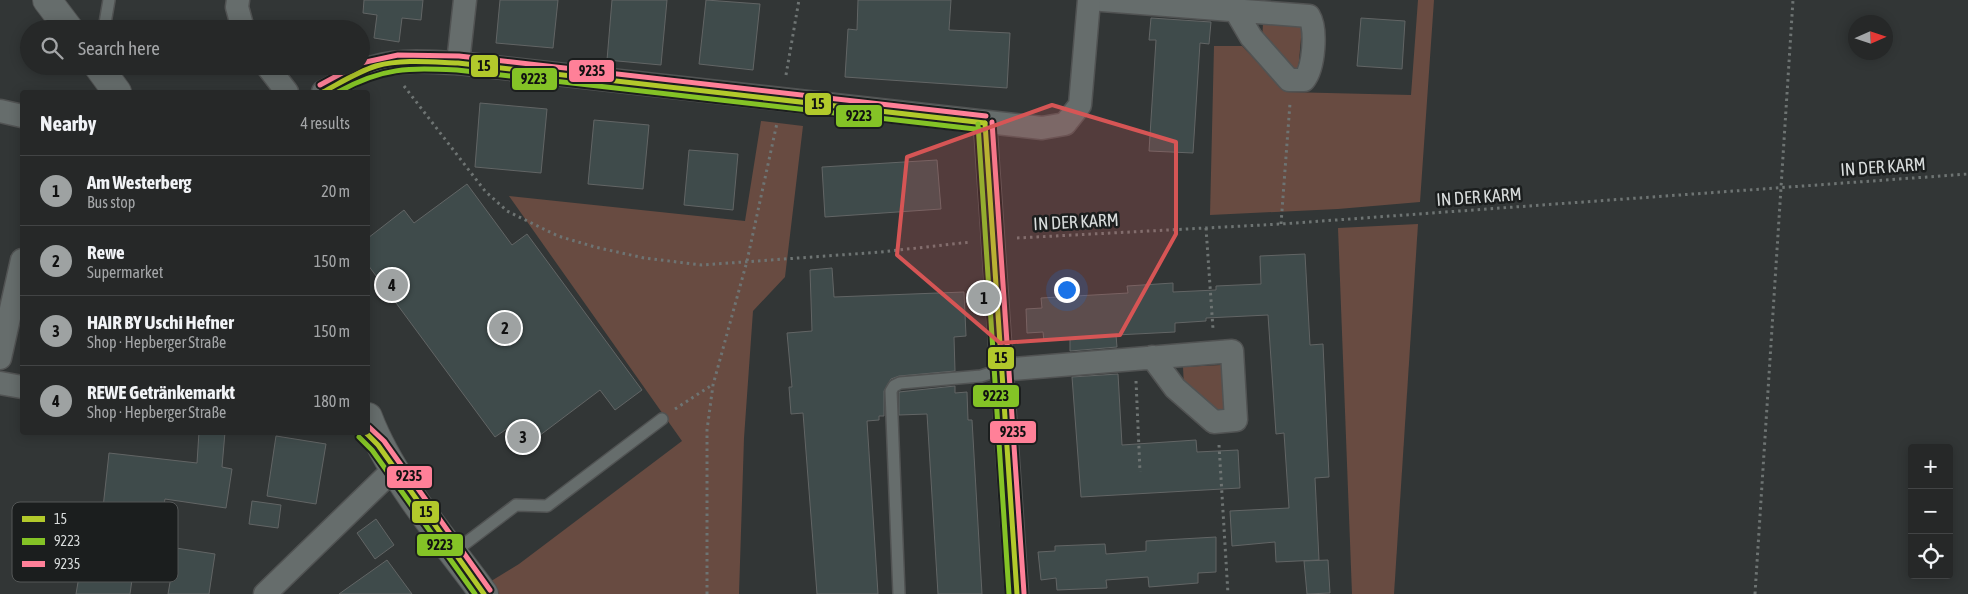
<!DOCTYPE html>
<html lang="en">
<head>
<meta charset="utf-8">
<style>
	body { margin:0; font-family:"Asap Condensed",sans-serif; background:#2e3030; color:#f1f3f6 }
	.controls { position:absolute; right:15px; bottom:15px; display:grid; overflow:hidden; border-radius:5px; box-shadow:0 2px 12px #0003 }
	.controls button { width:45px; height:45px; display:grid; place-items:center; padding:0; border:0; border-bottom:1px solid #424445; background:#262828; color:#f1f3f6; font:25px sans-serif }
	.compass { position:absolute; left:1848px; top:15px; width:45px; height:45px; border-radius:50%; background:#262828; box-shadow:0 2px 12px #0003; rotate:87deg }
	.you { position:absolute; left:1066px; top:289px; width:18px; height:18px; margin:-12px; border:4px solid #fff; border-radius:50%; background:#1a73e8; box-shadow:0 0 0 8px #1a73e833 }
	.badge { display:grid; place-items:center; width:32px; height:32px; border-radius:50%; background:#9ea2a2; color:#111; font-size:16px; font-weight:700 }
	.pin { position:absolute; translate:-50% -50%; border:2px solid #fff; box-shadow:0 1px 5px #0006 }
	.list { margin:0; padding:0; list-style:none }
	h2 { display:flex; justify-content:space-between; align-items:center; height:65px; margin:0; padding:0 20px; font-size:21px }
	h2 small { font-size:16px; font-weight:400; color:#a4a6a8 }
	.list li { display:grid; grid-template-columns:32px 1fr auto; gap:15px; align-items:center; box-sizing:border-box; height:70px; padding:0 20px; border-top:1px solid #424445 }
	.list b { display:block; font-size:19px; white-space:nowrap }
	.list p { margin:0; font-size:16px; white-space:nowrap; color:#a4a6a8 }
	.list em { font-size:16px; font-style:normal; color:#a4a6a8 }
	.icon { flex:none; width:28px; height:28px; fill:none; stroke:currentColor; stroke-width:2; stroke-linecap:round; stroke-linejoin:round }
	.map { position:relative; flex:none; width:1968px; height:594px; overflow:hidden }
	.search { position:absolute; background:#262828; box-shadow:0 2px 12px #0003; left:20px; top:20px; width:350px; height:55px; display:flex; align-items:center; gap:12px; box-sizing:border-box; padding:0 18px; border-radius:28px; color:#a4a6a8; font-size:19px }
	.panel { position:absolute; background:#262828; box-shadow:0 2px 12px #0003; left:20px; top:90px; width:350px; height:345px; border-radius:5px }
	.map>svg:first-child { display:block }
	.green { fill:#684b41 }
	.building { fill:#3f4b4b; stroke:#626565 }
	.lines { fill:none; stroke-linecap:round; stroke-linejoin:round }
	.service-casing { stroke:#515353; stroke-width:14 }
	.minor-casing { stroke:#515353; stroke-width:25 }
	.tertiary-casing { stroke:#515353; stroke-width:30 }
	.path { stroke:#6e7473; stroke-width:3; stroke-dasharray:2.5 4; stroke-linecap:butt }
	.service { stroke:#666d6c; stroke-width:11 }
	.minor { stroke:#666d6c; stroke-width:22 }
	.tertiary { stroke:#666d6c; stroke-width:28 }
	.bus-1-casing { stroke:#1b1e1e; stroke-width:9 }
	.bus-2-casing { stroke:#1b1e1e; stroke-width:9 }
	.bus-3-casing { stroke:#1b1e1e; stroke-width:9 }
	.bus-1 { stroke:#b2c92b; stroke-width:5 }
	.bus-2 { stroke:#84c326; stroke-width:5 }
	.bus-3 { stroke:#ff8098; stroke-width:5 }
	.marked { fill:#d65555; fill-opacity:0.2; stroke:#d65555; stroke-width:4; stroke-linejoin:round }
	.labels { text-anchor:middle; stroke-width:5; stroke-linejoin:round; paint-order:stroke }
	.street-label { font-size:18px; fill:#d8dcdc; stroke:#1b1e1e }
	.key { fill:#1b1e1e; stroke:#545757; stroke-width:1 }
	.key-label { font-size:14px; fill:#d8dcdc }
	.line-badge { stroke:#1b1e1e; stroke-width:2 }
	.pale-badge-label { font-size:14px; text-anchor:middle; font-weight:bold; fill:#111 }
</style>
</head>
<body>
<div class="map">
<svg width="1968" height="594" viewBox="0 0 1968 594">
	<rect width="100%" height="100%" fill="#323636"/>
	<g class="green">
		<polygon points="1418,0 1434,0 1420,202 1338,209 1210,215 1214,46 1242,46 1286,92 1411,95"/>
		<polygon points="1263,23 1302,27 1298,72 1262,43"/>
		<polygon points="761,121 803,126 785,277 753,311 744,438 739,594 496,594 488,583 519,564 682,441 509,196 745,221"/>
		<polygon points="1418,224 1394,594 1352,594 1338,228"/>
		<polygon points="1221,365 1224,411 1211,412 1184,387 1183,367"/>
	</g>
	<g class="building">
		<polygon points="364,0 423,0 421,20 402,18 399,42 374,38 377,15 363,13"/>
		<polygon points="500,0 558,0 553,48 496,43"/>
		<polygon points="612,0 667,0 661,65 607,60"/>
		<polygon points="706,0 760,4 753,70 699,64"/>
		<polygon points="858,0 951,0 949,30 1010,33 1007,88 845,77 848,29 857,30"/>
		<polygon points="1151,18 1211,22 1209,44 1200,43 1193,153 1149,151 1156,40 1149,40"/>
		<polygon points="1361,18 1405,21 1402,69 1357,66"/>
		<polygon points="480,103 547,109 541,173 475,167"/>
		<polygon points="594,120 649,125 643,189 588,184"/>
		<polygon points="689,150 738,154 733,210 684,205"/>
		<polygon points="937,160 941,209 825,217 822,167"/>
		<polygon points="467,184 512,245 527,234 642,390 615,410 600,390 523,448 508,428 495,437 368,265 368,238 404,210 414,223"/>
		<polygon points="1305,254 1310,345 1323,344 1329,477 1315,478 1319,560 1276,562 1275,542 1232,546 1230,511 1289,508 1284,433 1276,434 1268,315 1206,318 1206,321 1175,323 1175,332 1116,335 1117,347 1070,351 1070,339 1044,341 1043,332 1027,333 1026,309 1042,308 1041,298 1128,293 1127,286 1173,283 1173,292 1216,290 1216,286 1261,284 1260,256"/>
		<polygon points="832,268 834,297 964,292 966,336 954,337 955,371 899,376 891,379 884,391 884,416 879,416 879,420 867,421 878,594 817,594 803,413 791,414 789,387 792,387 787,333 812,331 810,270"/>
		<polygon points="1118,374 1122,445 1196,440 1197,452 1238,450 1240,488 1081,497 1072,377"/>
		<polygon points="955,386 955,393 967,392 968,420 972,420 982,594 938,594 927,414 899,415 899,392"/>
		<polygon points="199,432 225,432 222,467 232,469 226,508 165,499 156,548 137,544 130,594 76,594 88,523 101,526 109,453 197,463"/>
		<polygon points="276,436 326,444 316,504 267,496"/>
		<polygon points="252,501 281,505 278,528 249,524"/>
		<polygon points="376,519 394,545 375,559 357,533"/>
		<polygon points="1216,537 1216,572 1198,573 1198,583 1149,587 1148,577 1106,580 1107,588 1057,590 1056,578 1041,580 1038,552 1055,551 1055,546 1105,544 1106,554 1146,551 1146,541"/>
		<polygon points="176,548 215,554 209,594 168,594"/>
		<polygon points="387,560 412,594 339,594"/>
		<polygon points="1328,560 1330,593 1307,594 1304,561"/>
	</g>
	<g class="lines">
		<g class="service-casing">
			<g id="service">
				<polyline points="104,29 109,0"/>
				<polyline points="454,552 516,505 547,506 662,419"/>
				<polyline points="899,594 891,391 894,386 900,383 981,376 1000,370"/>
			</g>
		</g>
		<g class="minor-casing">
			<g id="minor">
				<polyline points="238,0 237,7 243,29"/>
				<path d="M1102 0 1309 16C1317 29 1314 68 1304 80H1289L1251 37 1234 8"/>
				<polyline points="458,63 465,0"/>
				<polyline points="267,66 287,92"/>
				<path d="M323 92C337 85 350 76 365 70 393 58 428 62 458 63L1042 128 1065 124 1080 105 1089 0"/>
				<polyline points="0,111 22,116"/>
				<polyline points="985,123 1017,594"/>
				<polyline points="0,358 22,260"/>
				<polyline points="1000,370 1232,351 1236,420 1214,422 1175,388 1152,357"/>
				<polyline points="0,383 22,387"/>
				<polyline points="265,594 394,469"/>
			</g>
		</g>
		<g class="tertiary-casing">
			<g id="tertiary">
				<polyline points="47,0 69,29"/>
				<polyline points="98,66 117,92"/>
				<path d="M368 417C392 480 444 539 484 594"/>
			</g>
		</g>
		<g class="path">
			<polyline points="786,75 799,0"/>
			<polyline points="404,86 485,191 507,211 558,236 595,247 644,258 702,265 881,252 971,242"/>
			<polyline points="1281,224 1290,103"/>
			<polyline points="1206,228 1213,329"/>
			<polyline points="1017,238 1281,224 1968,174"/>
			<polyline points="1136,381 1140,472"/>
			<polyline points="675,409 712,385"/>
			<polyline points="1219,445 1228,594"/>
			<polyline points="707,594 707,430 713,385 747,261 777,123"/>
			<polyline points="1755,594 1793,0"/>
		</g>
		<use href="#service" class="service"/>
		<use href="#minor" class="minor"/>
		<use href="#tertiary" class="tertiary"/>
		<g class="bus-1-casing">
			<g id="bus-1">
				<path d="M323 92C340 83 357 72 376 66 402 59 431 62 458 63L985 123"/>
				<polyline points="985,123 1017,594"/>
				<polyline points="365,432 378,445 484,594"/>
			</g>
		</g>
		<g class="bus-2-casing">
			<g id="bus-2">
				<path d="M338 92C383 67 408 68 457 70L984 130"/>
				<polyline points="978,124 1009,594"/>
				<polyline points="359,437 372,450 475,594"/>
			</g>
		</g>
		<g class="bus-3-casing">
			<g id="bus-3">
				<polyline points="361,63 398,55 459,56 986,116"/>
				<polyline points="320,85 355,66"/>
				<polyline points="992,122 1024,593"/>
				<polyline points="369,427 384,441 490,590"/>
			</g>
		</g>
		<use href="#bus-1" class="bus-1"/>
		<use href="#bus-2" class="bus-2"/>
		<use href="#bus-3" class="bus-3"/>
	</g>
	<path class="marked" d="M1052 105 1176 142V234L1120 335 1000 343 897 255 907 157Z"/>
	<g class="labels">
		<g class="street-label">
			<text transform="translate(1883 167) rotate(-4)" y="6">IN DER KARM</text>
			<text transform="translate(1479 197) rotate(-4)" y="6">IN DER KARM</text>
			<text transform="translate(1076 222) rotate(-3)" y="6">IN DER KARM</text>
		</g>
	</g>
	<rect x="12" y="502" width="166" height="80" rx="8" class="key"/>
	<rect x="22" y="516" width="23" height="6" fill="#b2c92b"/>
	<rect x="22" y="538" width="23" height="7" fill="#84c326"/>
	<rect x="22" y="561" width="23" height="6" fill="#ff8098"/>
	<g class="key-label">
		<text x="54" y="524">15</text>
		<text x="54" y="546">9223</text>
		<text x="54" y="569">9235</text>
	</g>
	<g class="line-badge">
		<rect x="470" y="54" width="29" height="24" rx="5" fill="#b2c92b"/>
		<rect x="568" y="59" width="47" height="24" rx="5" fill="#ff8098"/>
		<rect x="511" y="67" width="47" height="24" rx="5" fill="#84c326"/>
		<rect x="804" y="92" width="28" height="24" rx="5" fill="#b2c92b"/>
		<rect x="835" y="104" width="48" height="24" rx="5" fill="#84c326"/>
		<rect x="987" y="346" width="28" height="24" rx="5" fill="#b2c92b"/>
		<rect x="972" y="384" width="48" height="24" rx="5" fill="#84c326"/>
		<rect x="989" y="420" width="48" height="24" rx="5" fill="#ff8098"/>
		<rect x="386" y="465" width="47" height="24" rx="5" fill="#ff8098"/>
		<rect x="411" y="500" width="29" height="24" rx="5" fill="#b2c92b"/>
		<rect x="416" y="533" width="48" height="24" rx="5" fill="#84c326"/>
	</g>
	<g class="pale-badge-label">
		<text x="484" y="71">15</text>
		<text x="592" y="76">9235</text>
		<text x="534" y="84">9223</text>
		<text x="818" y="109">15</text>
		<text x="859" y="121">9223</text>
		<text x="1001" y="363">15</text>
		<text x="996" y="401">9223</text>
		<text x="1013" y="437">9235</text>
		<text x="409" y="481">9235</text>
		<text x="426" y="517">15</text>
		<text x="440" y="550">9223</text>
	</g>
</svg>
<div class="controls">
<button>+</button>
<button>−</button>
<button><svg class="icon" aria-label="locate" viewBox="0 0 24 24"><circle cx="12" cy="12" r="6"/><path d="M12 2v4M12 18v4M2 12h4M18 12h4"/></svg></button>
</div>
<svg class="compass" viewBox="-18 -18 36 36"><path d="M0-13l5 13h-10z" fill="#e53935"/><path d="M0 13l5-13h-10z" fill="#a4a6a8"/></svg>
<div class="you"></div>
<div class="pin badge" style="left:984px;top:298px">1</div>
<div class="pin badge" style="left:505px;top:328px">2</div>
<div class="pin badge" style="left:523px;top:437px">3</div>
<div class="pin badge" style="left:392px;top:285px">4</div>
<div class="search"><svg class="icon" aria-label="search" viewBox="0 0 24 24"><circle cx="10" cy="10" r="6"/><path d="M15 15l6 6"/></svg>Search here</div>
<section class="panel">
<h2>Nearby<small>4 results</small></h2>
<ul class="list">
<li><span class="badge">1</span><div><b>Am Westerberg</b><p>Bus stop</p></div><em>20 m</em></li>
<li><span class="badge">2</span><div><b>Rewe</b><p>Supermarket</p></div><em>150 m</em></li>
<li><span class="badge">3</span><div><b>HAIR BY Uschi Hefner</b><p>Shop · Hepberger Straße</p></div><em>150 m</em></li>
<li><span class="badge">4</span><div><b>REWE Getränkemarkt</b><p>Shop · Hepberger Straße</p></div><em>180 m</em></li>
</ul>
</section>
</div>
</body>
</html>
